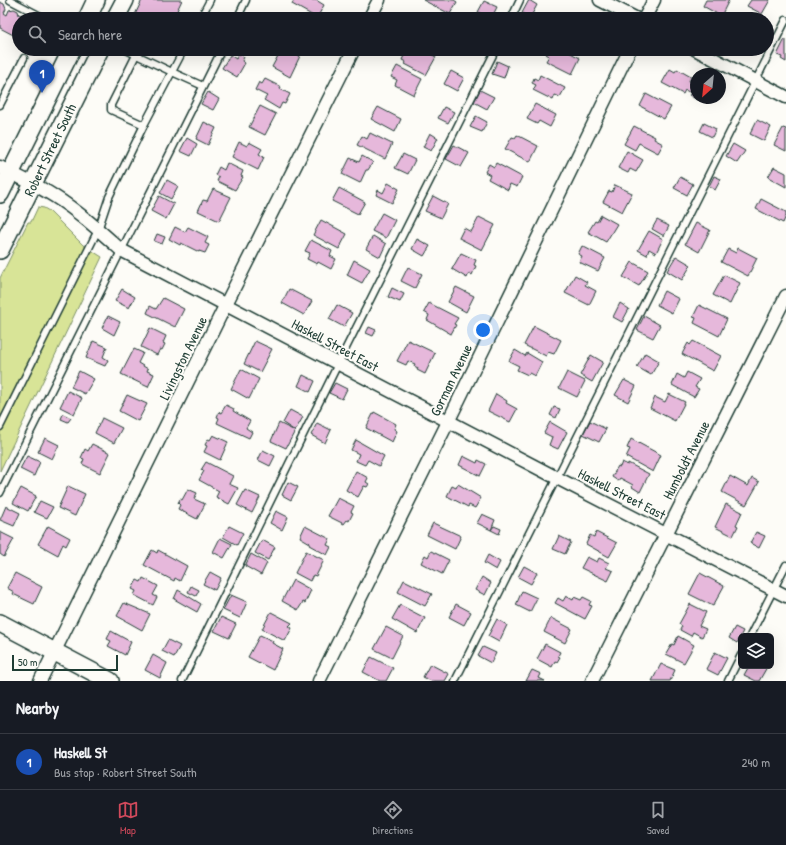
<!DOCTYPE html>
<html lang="en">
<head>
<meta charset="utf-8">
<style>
	body { margin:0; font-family:"Patrick Hand",sans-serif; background:#242831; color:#f1f3f6 }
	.controls { position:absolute; right:12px; bottom:12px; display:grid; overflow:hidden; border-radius:6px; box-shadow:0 4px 16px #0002 }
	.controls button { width:36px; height:36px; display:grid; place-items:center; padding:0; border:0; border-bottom:1px solid #363941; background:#171b24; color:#f1f3f6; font:20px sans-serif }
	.compass { position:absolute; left:690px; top:68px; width:36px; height:36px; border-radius:50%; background:#171b24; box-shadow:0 4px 16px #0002; rotate:207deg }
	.scale { position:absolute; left:12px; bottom:10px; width:106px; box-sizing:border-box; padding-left:4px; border:2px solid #1f3d34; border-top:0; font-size:11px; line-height:14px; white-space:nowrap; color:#1f3d34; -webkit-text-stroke:3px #fdfcf7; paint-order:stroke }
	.you { position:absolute; left:483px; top:330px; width:14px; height:14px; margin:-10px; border:3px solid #fff; border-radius:50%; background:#1a73e8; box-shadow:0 0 0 6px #1a73e833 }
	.badge { display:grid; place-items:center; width:26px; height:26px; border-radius:50%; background:#d1495b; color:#fff; font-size:13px; font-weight:700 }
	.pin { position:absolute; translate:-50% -33px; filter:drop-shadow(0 1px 2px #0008) }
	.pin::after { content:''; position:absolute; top:21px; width:14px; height:12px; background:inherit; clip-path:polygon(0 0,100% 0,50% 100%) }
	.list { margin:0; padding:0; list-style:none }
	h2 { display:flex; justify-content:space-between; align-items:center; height:52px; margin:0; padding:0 16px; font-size:17px }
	h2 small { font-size:13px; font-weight:400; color:#9ea1a6 }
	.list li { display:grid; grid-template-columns:26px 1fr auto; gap:12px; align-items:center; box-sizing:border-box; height:56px; padding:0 16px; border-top:1px solid #363941 }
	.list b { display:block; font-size:15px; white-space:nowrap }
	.list p { margin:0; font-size:13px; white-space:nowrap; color:#9ea1a6 }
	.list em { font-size:13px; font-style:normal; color:#9ea1a6 }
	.icon { flex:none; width:22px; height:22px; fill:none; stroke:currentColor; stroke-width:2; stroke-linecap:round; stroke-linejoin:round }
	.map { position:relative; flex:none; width:786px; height:681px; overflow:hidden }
	.search { position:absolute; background:#171b24; box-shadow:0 4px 16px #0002; left:12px; right:12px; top:12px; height:44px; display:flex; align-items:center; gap:10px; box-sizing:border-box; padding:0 14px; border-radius:22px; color:#9ea1a6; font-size:15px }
	.sheet { height:108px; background:#171b24 }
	nav { display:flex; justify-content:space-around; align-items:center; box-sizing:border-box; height:56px; border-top:1px solid #363941; background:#171b24; font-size:11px; color:#9ea1a6 }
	nav a { display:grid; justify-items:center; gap:2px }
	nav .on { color:#d1495b }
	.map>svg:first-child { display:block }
	.green { fill:#d8e497; stroke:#7c9066 }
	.building { fill:#e6b8db; stroke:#1f3d34 }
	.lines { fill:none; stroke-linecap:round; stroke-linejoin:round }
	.lane-casing { stroke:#1f3d34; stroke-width:9 }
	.street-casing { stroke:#1f3d34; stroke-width:15 }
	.secondary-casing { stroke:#1f3d34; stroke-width:20 }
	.lane { stroke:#fdfcf7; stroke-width:6 }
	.street { stroke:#fdfcf7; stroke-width:12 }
	.secondary { stroke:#fdfcf7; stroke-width:17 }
	.labels { text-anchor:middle; stroke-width:4; stroke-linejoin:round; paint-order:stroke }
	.street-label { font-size:14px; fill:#1f3d34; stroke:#fdfcf7 }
</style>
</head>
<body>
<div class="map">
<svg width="786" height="681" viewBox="0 0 786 681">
	<rect width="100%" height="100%" fill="#fdfcf7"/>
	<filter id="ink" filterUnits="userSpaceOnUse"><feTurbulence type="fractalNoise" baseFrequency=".025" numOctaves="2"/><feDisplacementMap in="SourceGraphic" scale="8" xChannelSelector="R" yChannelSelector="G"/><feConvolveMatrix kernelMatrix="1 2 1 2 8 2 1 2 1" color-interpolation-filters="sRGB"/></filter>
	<g filter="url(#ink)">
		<polygon class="green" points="38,207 44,208 49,211 83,245 102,257 0,471 0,278 28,222 31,222"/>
		<g class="building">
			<polygon points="142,0 182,0 173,19 133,19"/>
			<polygon points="294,0 316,0 324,5 317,18 292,4"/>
			<polygon points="423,0 454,0 457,2 450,14"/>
			<polygon points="529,0 537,5 530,18 522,13"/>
			<polygon points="706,0 729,0 721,16 703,6"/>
			<polygon points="751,0 770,0 762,14 747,6"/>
			<polygon points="484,1 497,7 491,19 478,12"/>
			<polygon points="0,2 4,4 6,9 4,13 7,15 9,10 14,9 18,11 19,15 22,14 28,17 29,19 19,19 19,38 0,28"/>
			<polygon points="767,23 773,26 767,38"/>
			<polygon points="785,39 786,40 786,62 781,59 782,57 777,55"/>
			<polygon points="279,49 287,49 300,56 290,77 272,67 279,54 277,53"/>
			<polygon points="407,49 421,49 436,57 426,75 405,64 406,62 402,60"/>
			<polygon points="549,49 552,50 553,49 563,49 580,58 572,74 546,61 549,56 546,54"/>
			<polygon points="239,54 244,57 242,61 245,63 237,77 222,68 230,55 236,59"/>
			<polygon points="497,61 508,66 504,78 492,74"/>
			<polygon points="397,66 422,79 414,95 395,85 397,80 391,77"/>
			<polygon points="670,69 675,72 677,69 691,77 689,81 694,84 695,82 696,82 696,98 698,98 697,100 689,95 691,93 685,90 683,94 662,83"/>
			<polygon points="451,71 464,78 457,91 444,84"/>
			<polygon points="540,75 565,88 560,97 555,95 553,100 533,90 536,85 532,83 534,78 538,80"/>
			<polygon points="265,79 281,87 280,89 290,94 285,104 282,103 279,109 264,100 267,96 255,90 259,82 262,84"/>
			<polygon points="480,90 494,97 487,109 474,102"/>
			<polygon points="208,92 219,99 213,110 201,104"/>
			<polygon points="646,94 671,107 664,119 640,106"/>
			<polygon points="535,104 556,115 550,127 539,121 537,124 527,119"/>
			<polygon points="260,106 276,114 265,135 249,127"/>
			<polygon points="378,107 401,119 395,132 371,119"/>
			<polygon points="444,107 454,112 448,123 438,118"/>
			<polygon points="476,116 487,122 482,132 470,127"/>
			<polygon points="757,120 771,127 764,141 750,134"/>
			<polygon points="204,122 216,128 208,145 196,139"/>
			<polygon points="704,123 716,129 712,137 700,131"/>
			<polygon points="634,126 655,137 654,139 663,144 658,153 639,143 635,150 624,144"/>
			<polygon points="783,128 786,129 786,151 774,145"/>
			<polygon points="370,133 392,144 385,159 357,145 362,136 367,139"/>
			<polygon points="430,133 438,138 431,151 423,147"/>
			<polygon points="517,135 538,146 530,162 505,149 512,137 515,138"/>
			<polygon points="187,138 197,144 191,156 180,151"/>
			<polygon points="239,142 247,146 249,142 262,149 259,154 264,157 258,170 232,157"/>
			<polygon points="733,144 745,151 737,163 726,156"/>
			<polygon points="454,145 469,153 461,167 446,159"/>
			<polygon points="627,151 643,160 636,172 630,169 628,173 618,168"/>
			<polygon points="403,154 415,160 408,174 395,168"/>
			<polygon points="362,156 373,162 368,170 366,170 360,183 342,174 350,158 359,162"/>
			<polygon points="227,163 243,171 241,176 243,177 235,190 217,181 219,177 215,175 219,167 224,170"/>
			<polygon points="496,163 522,177 517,187 510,184 508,190 488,179 490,175 485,172 489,164 494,167"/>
			<polygon points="774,167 786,173 786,187 768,177"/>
			<polygon points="714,176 721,179 715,190 709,186"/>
			<polygon points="680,177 693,184 687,195 674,188"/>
			<polygon points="167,180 178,186 171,199 160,193"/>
			<polygon points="388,183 399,189 392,203 376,195 378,190 383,193"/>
			<polygon points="615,185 632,193 622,212 603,202 609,191 612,192"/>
			<polygon points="339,188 365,202 358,214 332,201"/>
			<polygon points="213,189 231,197 219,221 198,211 203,200 207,201"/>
			<polygon points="159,196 174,204 166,219 151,211"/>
			<polygon points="433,196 448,204 441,218 425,211"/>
			<polygon points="761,199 786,212 786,216 783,223 756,209"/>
			<polygon points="382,213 395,220 386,238 372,231"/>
			<polygon points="601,215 617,224 606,242 588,232 595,221 597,222"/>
			<polygon points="479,217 495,225 482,250 459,238 464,228 471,232"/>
			<polygon points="321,220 347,234 339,249 313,235"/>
			<polygon points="657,220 669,226 664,236 652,229"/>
			<polygon points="696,223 710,230 699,252 685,244"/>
			<polygon points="175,227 185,232 188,227 208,237 205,243 209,245 205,253 199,251 199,252 181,243 180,245 169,239"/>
			<polygon points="649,231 663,239 656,253 649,249 647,255 638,250"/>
			<polygon points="157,234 165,237 162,244 154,241"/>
			<polygon points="373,236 386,244 380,257 366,249"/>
			<polygon points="417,239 430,246 424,256 412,249"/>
			<polygon points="311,240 332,251 330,256 336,259 331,269 318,262 317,264 307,259 310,253 305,251"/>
			<polygon points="582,246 605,258 598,271 579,262 582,256 578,254"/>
			<polygon points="738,248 757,258 748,276 721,262 728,249 736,253"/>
			<polygon points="461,253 476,260 474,265 476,266 472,275 469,273 467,278 452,269"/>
			<polygon points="676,256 691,265 682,280 667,271"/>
			<polygon points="354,260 370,269 362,283 347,275"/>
			<polygon points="632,262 648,271 639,286 623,277"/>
			<polygon points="408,267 422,274 415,288 401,281"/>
			<polygon points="575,275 587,282 585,285 596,291 589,305 565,293"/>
			<polygon points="724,275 740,283 730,304 713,295"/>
			<polygon points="456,287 474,296 466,312 448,302"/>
			<polygon points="392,288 404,294 400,302 388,297"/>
			<polygon points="122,289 135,297 129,308 115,301"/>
			<polygon points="289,289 312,301 304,315 282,303"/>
			<polygon points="664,291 679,299 672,313 657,305"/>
			<polygon points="163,298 184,309 175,327 147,313 150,306 156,309"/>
			<polygon points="429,303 458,318 454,324 456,325 451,334 427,320 429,315 424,312"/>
			<polygon points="620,303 629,309 622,322 613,317"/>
			<polygon points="337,305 352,313 344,327 329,319"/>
			<polygon points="699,305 727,319 719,336 694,323 696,318 693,317"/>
			<polygon points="108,316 120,322 114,335 102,328"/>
			<polygon points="644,316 660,325 653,338 637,330"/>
			<polygon points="534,326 561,340 554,354 548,352 546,356 524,345"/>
			<polygon points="369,327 376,330 373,336 366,333"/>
			<polygon points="150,328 166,336 163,343 165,344 162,350 160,349 157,355 141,347"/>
			<polygon points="408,340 435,353 425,374 417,370 418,368 414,366 415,364 408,361 406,365 397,361"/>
			<polygon points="93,341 107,347 103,357 108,360 105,366 86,358"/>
			<polygon points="255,341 272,349 260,372 244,364"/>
			<polygon points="693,341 721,356 713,371 682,354 688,343 690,345"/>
			<polygon points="134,349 143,353 138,363 148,369 147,371 154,374 148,387 121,374"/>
			<polygon points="515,350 525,356 527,353 542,362 535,376 529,373 528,375 517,370 519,366 509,361"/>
			<polygon points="645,353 659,361 651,375 637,367"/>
			<polygon points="591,355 603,362 592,382 580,375"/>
			<polygon points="241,369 259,379 249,399 231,389"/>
			<polygon points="79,371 94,379 85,394 71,387"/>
			<polygon points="567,372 585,381 577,397 559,388"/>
			<polygon points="687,372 700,379 695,387 699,389 694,397 672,385 677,374 684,378"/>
			<polygon points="303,375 315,381 310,392 298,386"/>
			<polygon points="624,380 636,386 628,402 615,395"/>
			<polygon points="335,383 347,389 342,399 329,393"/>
			<polygon points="68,391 82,398 74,414 60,407"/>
			<polygon points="496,394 507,401 506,403 517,409 510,422 488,411"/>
			<polygon points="669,394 685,402 675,421 650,408 655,397 665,402"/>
			<polygon points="127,395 147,404 138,421 119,411"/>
			<polygon points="226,405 234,409 233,411 250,421 246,428 252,432 249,438 217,423 219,418 217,417 219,412 221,413"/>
			<polygon points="554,407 560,409 556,418 550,415"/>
			<polygon points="290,410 303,417 295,431 283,423"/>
			<polygon points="374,412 396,424 394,429 397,431 392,442 366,428"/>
			<polygon points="63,414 71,418 68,422 61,419"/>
			<polygon points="102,418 122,428 114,443 95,433"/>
			<polygon points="590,421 606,429 599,442 583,434"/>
			<polygon points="550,422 567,432 558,449 549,445 552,437 544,433"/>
			<polygon points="279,423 295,431 286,448 271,441"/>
			<polygon points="317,423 331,430 325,443 311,435"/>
			<polygon points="213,435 228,442 220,460 204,452 207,446 205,445 208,439 210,440"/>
			<polygon points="45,438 59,445 52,459 38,452"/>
			<polygon points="631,439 661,455 653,472 626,457 630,449 627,448"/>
			<polygon points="356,440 384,456 379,466 368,460 365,465 356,461 359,454 351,450"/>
			<polygon points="92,444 110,453 100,473 82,464 84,459 81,458 85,449 88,451"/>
			<polygon points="263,450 275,456 270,466 258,460"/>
			<polygon points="27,456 40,462 34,476 20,469"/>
			<polygon points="463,456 477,463 478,460 486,464 480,476 459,465"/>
			<polygon points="206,462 233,476 229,484 238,488 229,504 216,497 219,491 199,480 204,471 201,470"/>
			<polygon points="622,462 628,465 628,463 649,474 640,492 632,487 633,485 620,478 618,481 612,477 618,466 620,467"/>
			<polygon points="356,471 368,478 366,482 369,484 367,487 364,486 358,497 346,490"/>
			<polygon points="730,476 748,486 752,478 759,482 746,505 722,492"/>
			<polygon points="288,482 298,487 291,500 282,495"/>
			<polygon points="458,484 481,498 475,508 469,505 468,507 447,496 452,486 456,488"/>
			<polygon points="68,486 85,494 75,516 58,508"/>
			<polygon points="21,488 36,496 28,511 13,503"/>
			<polygon points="188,489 197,493 194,499 205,504 197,519 178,509 180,505 178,503 180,499 182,500"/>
			<polygon points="245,490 260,497 252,513 237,505"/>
			<polygon points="338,498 354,506 351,512 353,513 349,521 347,520 344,524 328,516"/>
			<polygon points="40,501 53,507 47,518 34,512"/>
			<polygon points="726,504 742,512 736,525 738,526 733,536 715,527"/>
			<polygon points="6,506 20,513 14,526 0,520"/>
			<polygon points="276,511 288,517 282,530 270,523"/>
			<polygon points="482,514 495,520 491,530 477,523"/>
			<polygon points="433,523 461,536 455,549 427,535"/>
			<polygon points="48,526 70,538 66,546 63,544 58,555 38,544"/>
			<polygon points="229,526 243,533 237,545 223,537"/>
			<polygon points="305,526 330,539 327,545 331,547 327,555 309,545 310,543 300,537"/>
			<polygon points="494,526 501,529 499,534 491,530"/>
			<polygon points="0,532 14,539 4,557 0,554"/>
			<polygon points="596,532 617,543 609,557 586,544 590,535 594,537"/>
			<polygon points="756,532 765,536 759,548 750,543"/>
			<polygon points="559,536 571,542 565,554 553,549"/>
			<polygon points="220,538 232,544 224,558 213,552"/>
			<polygon points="262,540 275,547 268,560 255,553"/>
			<polygon points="152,550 157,553 158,550 187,566 180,581 175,578 174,581 144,565"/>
			<polygon points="306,551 324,560 316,576 313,575 310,581 295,573"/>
			<polygon points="431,551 449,560 442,574 421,563 425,555 428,557"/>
			<polygon points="251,554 267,563 261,575 245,566"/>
			<polygon points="488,555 500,562 496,570 484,563"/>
			<polygon points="587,557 597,562 599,558 609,563 606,568 613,571 608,581 581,568"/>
			<polygon points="524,566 537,573 531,584 518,577"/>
			<polygon points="210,572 221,578 215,590 203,584"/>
			<polygon points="15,573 42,587 34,604 13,594 14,592 7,588"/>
			<polygon points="700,573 724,586 713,606 689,594"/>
			<polygon points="482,577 491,583 485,595 475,590"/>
			<polygon points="143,578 158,586 153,595 157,597 153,605 134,595 136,591 132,589 137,580 141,582"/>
			<polygon points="293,580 311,590 305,603 303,602 298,610 282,601"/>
			<polygon points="404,580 432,594 425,606 398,592"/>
			<polygon points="191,586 199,590 196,596 188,592"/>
			<polygon points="178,590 201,604 197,612 174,599"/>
			<polygon points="522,591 537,598 530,612 516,605"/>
			<polygon points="231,595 247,602 240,618 223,610"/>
			<polygon points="566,596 573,600 574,597 581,600 583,597 591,601 589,605 592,606 585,619 555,603 558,598 563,601"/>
			<polygon points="124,603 150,614 142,630 117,616"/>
			<polygon points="456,604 471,612 464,625 449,617"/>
			<polygon points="690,604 706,612 699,626 706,629 702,637 693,632 691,636 680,630 682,626 679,624"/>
			<polygon points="400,605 425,618 417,633 392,619"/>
			<polygon points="271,612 292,623 289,626 292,628 285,641 262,629"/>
			<polygon points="221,617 236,624 229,638 214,631"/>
			<polygon points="551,618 572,629 565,643 544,632"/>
			<polygon points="497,619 507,625 499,642 488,636"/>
			<polygon points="386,627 403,636 392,658 374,649"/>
			<polygon points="735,627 743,631 737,643 729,638"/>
			<polygon points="111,631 131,642 125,655 108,646 111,641 107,639"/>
			<polygon points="260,635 273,641 272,643 283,649 273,670 248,657"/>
			<polygon points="678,636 694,645 684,663 666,654 672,644 674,645"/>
			<polygon points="168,640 180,646 174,657 162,651"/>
			<polygon points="545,644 560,652 558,656 560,657 557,662 555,661 552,667 537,659"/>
			<polygon points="483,647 496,653 491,663 478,656"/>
			<polygon points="715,652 727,658 718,675 706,669"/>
			<polygon points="153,655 167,663 160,678 145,670"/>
			<polygon points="371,657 393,668 386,681 380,681 363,672"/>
			<polygon points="430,664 449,674 445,681 431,681 423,677"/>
			<polygon points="661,664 675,670 670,681 652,681"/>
			<polygon points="749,666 764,666 767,667 759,681 756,681 744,675"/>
			<polygon points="532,670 541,674 539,678 545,681 526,681"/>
		</g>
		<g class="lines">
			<g class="lane-casing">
				<g id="lane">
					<polyline points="10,0 46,19"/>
					<polyline points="200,19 210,0"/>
					<polyline points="237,19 246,0"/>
					<polyline points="511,19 520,0"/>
					<polyline points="124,49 172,72 203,86"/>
					<polyline points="136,55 111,105 111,110 144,125"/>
					<polyline points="0,105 24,58"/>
					<polyline points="0,427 98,230 109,197 144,125 184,49"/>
					<polyline points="0,493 222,49"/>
					<polyline points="750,636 786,565"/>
					<polyline points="182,681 338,364 496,49"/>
					<polyline points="455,681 786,20"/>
					<polyline points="728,681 741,655"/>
				</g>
			</g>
			<g class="street-casing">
				<g id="street">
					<polyline points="600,0 637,19"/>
					<polyline points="369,19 379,0"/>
					<polyline points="644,19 654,0"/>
					<polyline points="695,49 786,97"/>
					<path d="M0 167C18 177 37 185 54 196 78 211 100 231 121 250L557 478 786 596"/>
					<polyline points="40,681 226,304 354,49"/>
					<polyline points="319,681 449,420 630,49"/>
					<polyline points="592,681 786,296"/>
				</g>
			</g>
			<g class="secondary-casing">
				<g id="secondary">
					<polyline points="87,19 96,0"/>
					<polyline points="115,19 125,0"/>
					<polyline points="0,194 72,49"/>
					<polyline points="0,250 100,49"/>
					<polyline points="0,623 110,681"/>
				</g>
			</g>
			<use href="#lane" class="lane"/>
			<use href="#street" class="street"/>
			<use href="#secondary" class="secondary"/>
		</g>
	</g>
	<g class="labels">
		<g class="street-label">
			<text transform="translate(50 150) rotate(-64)" y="5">Robert Street South</text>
			<text transform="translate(335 345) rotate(28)" y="5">Haskell Street East</text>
			<text transform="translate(183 358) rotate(-64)" y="5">Livingston Avenue</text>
			<text transform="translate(451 380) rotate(-64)" y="5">Gorman Avenue</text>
			<text transform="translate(686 460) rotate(-63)" y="5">Humboldt Avenue</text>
			<text transform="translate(622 494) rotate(27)" y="5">Haskell Street East</text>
		</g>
	</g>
</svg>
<div class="controls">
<button><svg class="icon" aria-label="layers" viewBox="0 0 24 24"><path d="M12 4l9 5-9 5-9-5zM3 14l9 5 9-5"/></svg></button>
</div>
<svg class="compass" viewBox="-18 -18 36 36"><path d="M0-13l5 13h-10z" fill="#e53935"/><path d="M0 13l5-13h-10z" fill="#9ea1a6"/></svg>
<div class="scale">50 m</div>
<div class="you"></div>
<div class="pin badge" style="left:42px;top:93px;background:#1a4fb4">1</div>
<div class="search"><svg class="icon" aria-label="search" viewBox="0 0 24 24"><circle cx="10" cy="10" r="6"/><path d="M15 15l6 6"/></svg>Search here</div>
</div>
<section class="sheet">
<h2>Nearby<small></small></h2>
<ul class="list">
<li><span class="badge" style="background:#1a4fb4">1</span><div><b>Haskell St</b><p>Bus stop · Robert Street South</p></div><em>240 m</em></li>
</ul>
</section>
<nav>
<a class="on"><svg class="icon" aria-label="map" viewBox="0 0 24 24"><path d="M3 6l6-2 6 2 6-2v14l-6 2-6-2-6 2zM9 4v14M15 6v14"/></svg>Map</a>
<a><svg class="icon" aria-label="directions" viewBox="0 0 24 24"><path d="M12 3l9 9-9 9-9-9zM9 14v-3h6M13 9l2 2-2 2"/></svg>Directions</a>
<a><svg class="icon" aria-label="saved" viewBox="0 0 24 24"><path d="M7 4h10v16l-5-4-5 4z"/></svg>Saved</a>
</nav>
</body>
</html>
